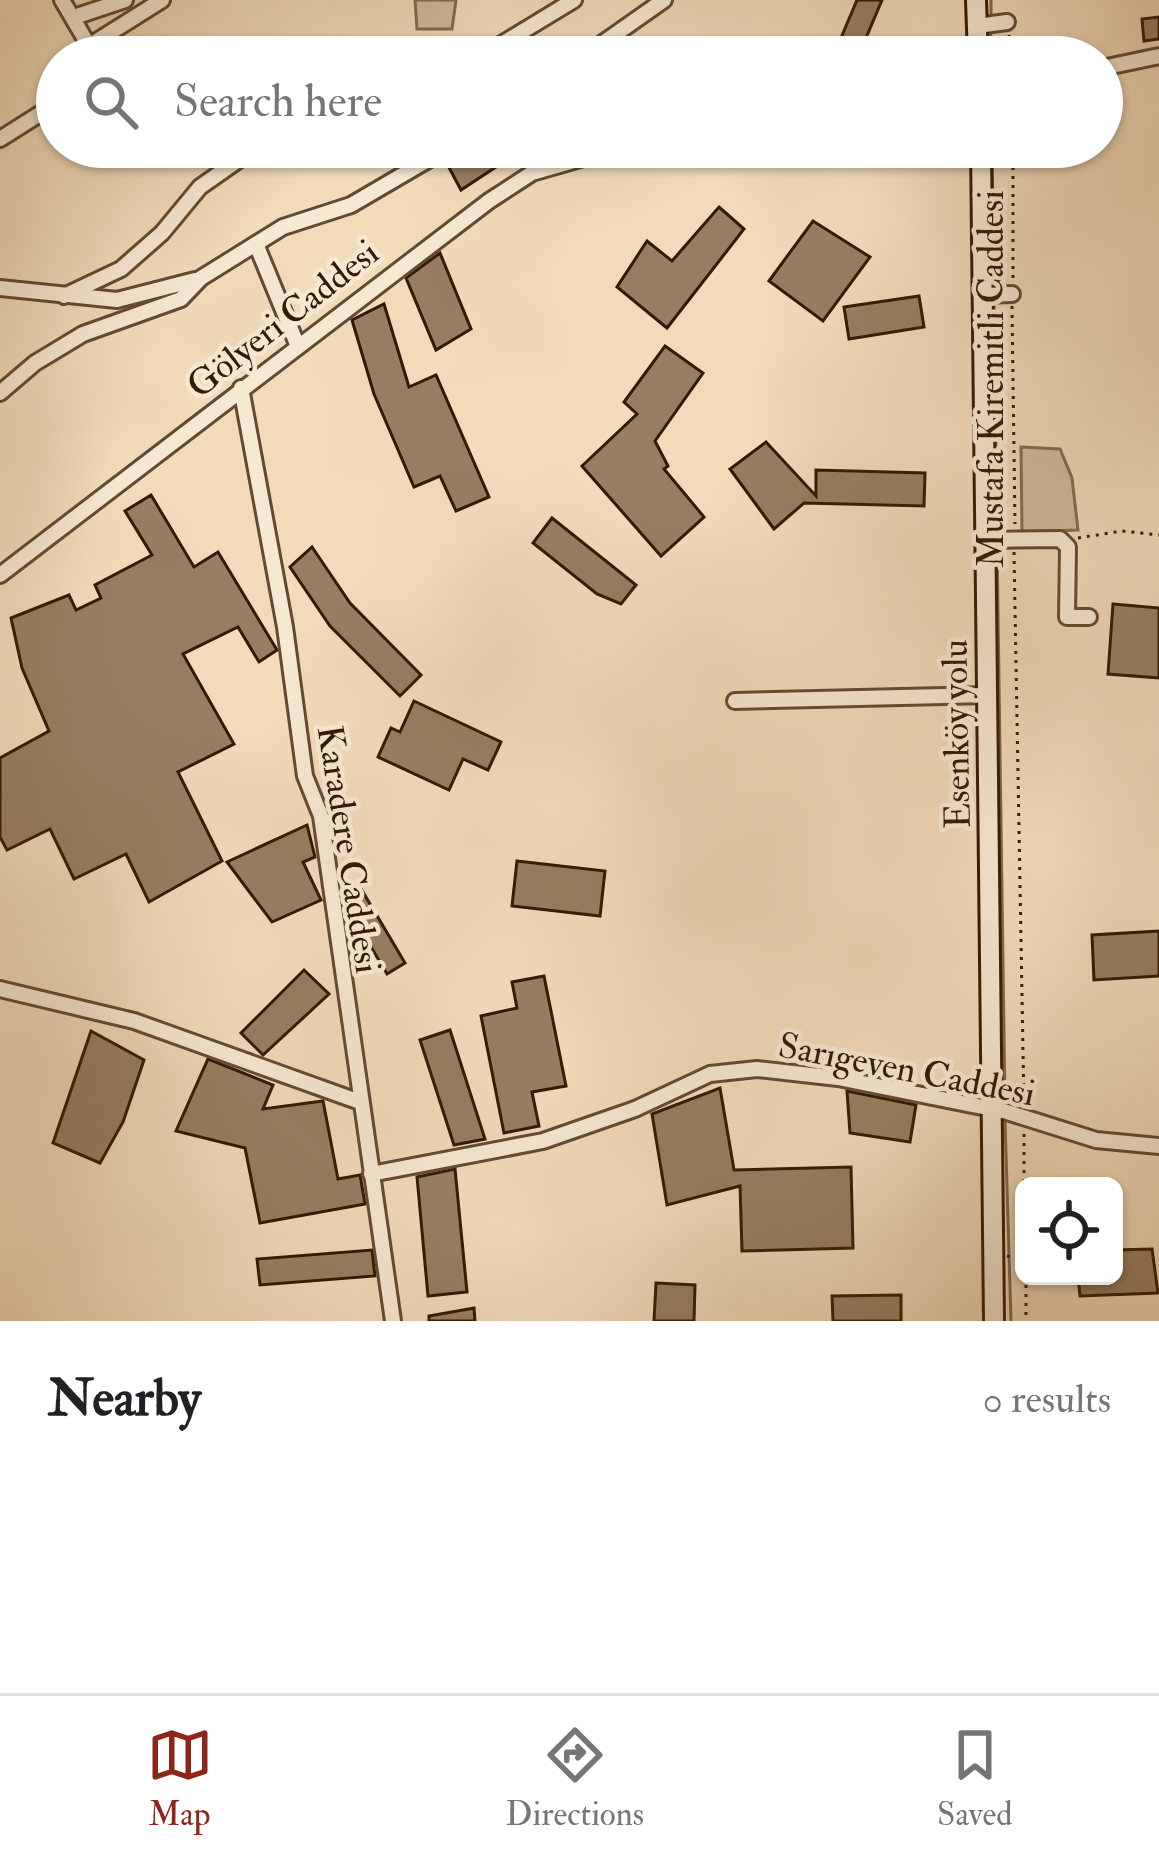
<!DOCTYPE html>
<html lang="en">
<head>
<meta charset="utf-8">
<style>
	body { margin:0; font-family:"IM FELL Double Pica",serif; background:#f2f2f2; color:#202124 }
	.controls { position:absolute; right:36px; bottom:36px; display:grid; overflow:hidden; border-radius:18px; box-shadow:0 3px 9px #0004 }
	.controls button { width:108px; height:108px; display:grid; place-items:center; padding:0; border:0; border-bottom:3px solid #e0e0e0; background:#fff; color:#202124; font:60px sans-serif }
	.list { margin:0; padding:0; list-style:none }
	h2 { display:flex; justify-content:space-between; align-items:center; height:156px; margin:0; padding:0 48px; font-size:51px }
	h2 small { font-size:39px; font-weight:400; color:#757577 }
	.icon { flex:none; width:66px; height:66px; fill:none; stroke:currentColor; stroke-width:2; stroke-linecap:round; stroke-linejoin:round }
	.map { position:relative; flex:none; width:1159px; height:1321px; overflow:hidden }
	.search { position:absolute; background:#fff; box-shadow:0 3px 9px #0004; left:36px; right:36px; top:36px; height:132px; display:flex; align-items:center; gap:30px; box-sizing:border-box; padding:0 42px; border-radius:66px; color:#757577; font-size:45px }
	.sheet { height:372px; background:#fff }
	nav { display:flex; justify-content:space-around; align-items:center; box-sizing:border-box; height:168px; border-top:3px solid #e0e0e0; background:#fff; font-size:33px; color:#757577 }
	nav a { display:grid; justify-items:center; gap:6px }
	nav .on { color:#8f2418 }
	.map>svg:first-child { display:block }
	.green { fill:#d1ba9c; stroke:#826a50; stroke-width:3 }
	.lines { fill:none; stroke-linecap:round; stroke-linejoin:round }
	.stream { stroke:#7e664d; stroke-width:3 }
	.building { fill:#967e63; stroke:#331a04; stroke-width:3 }
	.street-casing { stroke:#624a32; stroke-width:20 }
	.secondary-casing { stroke:#331a04; stroke-width:24 }
	.path { stroke:#331a04; stroke-width:3; stroke-dasharray:3 6; stroke-linecap:butt }
	.street { stroke:#f6e8d3; stroke-width:14 }
	.secondary { stroke:#f6e8d3; stroke-width:18 }
	.labels { text-anchor:middle; stroke-width:9; stroke-linejoin:round; paint-order:stroke }
	.street-label { font-size:36px; fill:#331a04; stroke:#f6e8d3 }
</style>
</head>
<body>
<div class="map">
<svg width="1159" height="1321" viewBox="0 0 1159 1321">
	<rect width="100%" height="100%" fill="#f1dbbb"/>
	<filter id="stains"><feTurbulence type="fractalNoise" baseFrequency=".00167" numOctaves="4"/><feColorMatrix values="0 0 0 0 .2 0 0 0 0 .09 0 0 0 0 .02 0 0 0 .5 -.17"/></filter>
	<radialGradient id="worn" r=".72"><stop offset=".6" stop-color="#630" stop-opacity="0"/><stop offset="1" stop-color="#630" stop-opacity=".3"/></radialGradient>
	<g class="green">
		<polygon points="415,0 456,0 452,29 417,29"/>
		<polygon points="1021,447 1060,449 1072,478 1078,530 1022,532"/>
	</g>
	<g class="lines">
		<g class="stream">
			<polyline points="991,19 991,0"/>
			<polyline points="990,57 991,29"/>
			<polyline points="992,147 994,287"/>
			<polyline points="994,303 997,533"/>
			<polyline points="997,543 1005,1103"/>
			<polyline points="1005,1119 1011,1321"/>
		</g>
	</g>
	<g class="building">
		<polygon points="857,0 882,0 858,57 833,57"/>
		<polygon points="1159,17 1159,39 1144,41 1142,19"/>
		<polygon points="465,147 526,147 461,190 446,162"/>
		<polygon points="719,207 744,229 667,328 617,287 647,241 672,261"/>
		<polygon points="813,221 870,257 823,321 769,281"/>
		<polygon points="440,253 471,329 436,350 406,278"/>
		<polygon points="919,296 924,327 849,339 844,307"/>
		<polygon points="384,304 409,387 436,375 489,497 456,511 440,476 414,487 374,394 352,320"/>
		<polygon points="665,346 703,373 655,441 668,466 664,469 704,517 661,556 582,466 637,414 624,402"/>
		<polygon points="766,442 816,496 816,470 925,473 924,506 804,503 774,529 730,469"/>
		<polygon points="151,495 194,567 218,552 277,650 259,662 238,627 183,654 234,744 178,772 222,861 149,902 126,854 74,879 50,829 7,850 0,837 0,758 49,731 22,668 11,618 69,595 76,610 101,598 95,585 152,555 125,511"/>
		<polygon points="552,518 636,585 621,604 597,594 533,543"/>
		<polygon points="312,547 350,603 421,675 400,696 330,626 290,567"/>
		<polygon points="1113,604 1159,608 1159,678 1108,674"/>
		<polygon points="414,701 501,742 488,770 463,759 449,790 378,757 391,728 400,732"/>
		<polygon points="307,825 315,857 303,862 321,900 272,922 227,862"/>
		<polygon points="517,861 605,871 600,916 512,906"/>
		<polygon points="360,887 405,963 387,974 345,903 344,896"/>
		<polygon points="1159,931 1159,976 1094,980 1092,935"/>
		<polygon points="304,970 329,994 263,1055 241,1033"/>
		<polygon points="544,976 566,1086 532,1092 539,1126 504,1133 481,1016 517,1008 512,982"/>
		<polygon points="450,1030 485,1139 454,1145 420,1040"/>
		<polygon points="91,1031 144,1060 123,1122 100,1163 53,1143"/>
		<polygon points="208,1059 273,1085 263,1109 323,1101 338,1179 360,1175 365,1204 260,1223 245,1148 176,1131"/>
		<polygon points="720,1088 734,1170 851,1167 853,1248 742,1251 740,1186 667,1205 652,1114"/>
		<polygon points="847,1091 916,1105 910,1142 850,1133"/>
		<polygon points="455,1169 467,1292 428,1296 417,1177"/>
		<polygon points="1152,1249 1158,1293 1080,1296 1078,1276 1114,1276 1114,1250"/>
		<polygon points="372,1250 375,1276 260,1285 257,1259"/>
		<polygon points="656,1283 695,1285 694,1321 654,1321"/>
		<polygon points="901,1295 901,1321 833,1321 832,1296"/>
		<polygon points="474,1308 475,1321 429,1321 429,1316"/>
	</g>
	<g class="lines">
		<g class="street-casing">
			<g id="street">
				<polyline points="62,0 89,46 88,57"/>
				<polyline points="74,17 125,0"/>
				<polyline points="977,26 1007,22"/>
				<polyline points="89,46 162,0"/>
				<polyline points="465,57 500,45 574,0"/>
				<polyline points="583,57 664,0"/>
				<polyline points="1102,68 1159,56"/>
				<polyline points="0,139 57,103"/>
				<polyline points="256,244 297,344"/>
				<polyline points="0,288 117,300 195,280"/>
				<polyline points="984,295 1012,294"/>
				<polyline points="64,296 121,269 162,233 200,187 257,147"/>
				<polyline points="241,388 285,627 305,776 321,816 393,1321"/>
				<polyline points="0,393 35,363 83,334 181,299 201,278 283,227 351,205 450,147"/>
				<polyline points="988,540 1060,539 1068,547 1067,617 1089,617"/>
				<polyline points="0,575 489,201 532,173 622,147"/>
				<polyline points="735,701 988,695"/>
				<polyline points="0,989 134,1021 360,1102"/>
				<polyline points="371,1174 543,1141 635,1109 710,1074 757,1069 838,1078 1007,1112 1096,1140 1159,1146"/>
			</g>
		</g>
		<g class="secondary-casing">
			<g id="secondary">
				<polyline points="976,0 978,57"/>
				<polyline points="981,147 994,1321"/>
			</g>
		</g>
		<g class="path">
			<polyline points="1009,35 1011,57"/>
			<polyline points="1013,278 1013,147"/>
			<polyline points="1012,306 1015,524"/>
			<polyline points="1078,538 1122,531 1159,535"/>
			<polyline points="1014,552 1024,1106"/>
			<polyline points="1024,1134 1024,1186"/>
			<polyline points="1007,1256 1024,1259"/>
			<polyline points="1026,1276 1026,1321"/>
		</g>
		<use href="#street" class="street"/>
		<use href="#secondary" class="secondary"/>
	</g>
	<g class="labels">
		<g class="street-label">
			<text transform="translate(282 318) rotate(-38)" y="13">Gölyeri Caddesi</text>
			<text transform="translate(990 379) rotate(-90)" y="13">Mustafa Kiremitli Caddesi</text>
			<text transform="translate(955 734) rotate(-91)" y="13">Esenköy yolu</text>
			<text transform="translate(350 849) rotate(81)" y="13">Karadere Caddesi</text>
			<text transform="translate(907 1068) rotate(11)" y="13">Sarıgeven Caddesi</text>
		</g>
	</g>
	<rect width="100%" height="100%" filter="url(#stains)"/>
	<rect width="100%" height="100%" fill="url(#worn)"/>
</svg>
<div class="controls">
<button><svg class="icon" aria-label="locate" viewBox="0 0 24 24"><circle cx="12" cy="12" r="6"/><path d="M12 2v4M12 18v4M2 12h4M18 12h4"/></svg></button>
</div>
<div class="search"><svg class="icon" aria-label="search" viewBox="0 0 24 24"><circle cx="10" cy="10" r="6"/><path d="M15 15l6 6"/></svg>Search here</div>
</div>
<section class="sheet">
<h2>Nearby<small>0 results</small></h2>
<ul class="list">
</ul>
</section>
<nav>
<a class="on"><svg class="icon" aria-label="map" viewBox="0 0 24 24"><path d="M3 6l6-2 6 2 6-2v14l-6 2-6-2-6 2zM9 4v14M15 6v14"/></svg>Map</a>
<a><svg class="icon" aria-label="directions" viewBox="0 0 24 24"><path d="M12 3l9 9-9 9-9-9zM9 14v-3h6M13 9l2 2-2 2"/></svg>Directions</a>
<a><svg class="icon" aria-label="saved" viewBox="0 0 24 24"><path d="M7 4h10v16l-5-4-5 4z"/></svg>Saved</a>
</nav>
</body>
</html>
